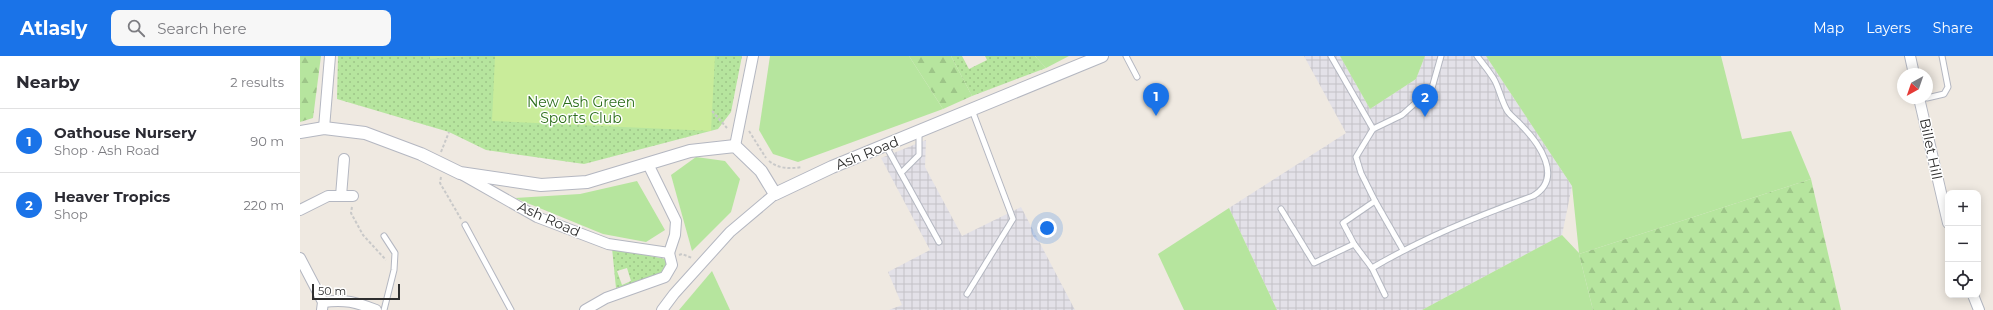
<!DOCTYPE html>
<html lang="en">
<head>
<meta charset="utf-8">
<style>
	body { margin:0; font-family:Montserrat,sans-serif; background:#f7f7f7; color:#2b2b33 }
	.controls { position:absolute; right:12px; bottom:12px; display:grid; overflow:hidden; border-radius:8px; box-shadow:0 2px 10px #0003 }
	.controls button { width:36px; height:36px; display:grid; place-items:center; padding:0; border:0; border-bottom:1px solid #e1e1e2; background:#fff; color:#2b2b33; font:20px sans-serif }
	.compass { position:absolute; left:1597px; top:12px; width:36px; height:36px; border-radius:50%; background:#fff; box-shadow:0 2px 10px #0003; rotate:220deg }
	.scale { position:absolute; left:12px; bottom:10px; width:88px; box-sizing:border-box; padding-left:4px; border:2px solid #2e2e2e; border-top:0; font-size:11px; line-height:14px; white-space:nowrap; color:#2e2e2e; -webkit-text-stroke:3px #fff; paint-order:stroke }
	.you { position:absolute; left:747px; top:172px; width:14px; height:14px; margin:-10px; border:3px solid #fff; border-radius:50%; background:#1a73e8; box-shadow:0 0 0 6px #1a73e833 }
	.badge { display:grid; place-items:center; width:26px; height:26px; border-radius:50%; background:#1a73e8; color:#fff; font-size:13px; font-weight:700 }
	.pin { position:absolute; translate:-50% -33px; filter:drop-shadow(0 1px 2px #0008) }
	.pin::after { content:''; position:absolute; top:21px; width:14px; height:12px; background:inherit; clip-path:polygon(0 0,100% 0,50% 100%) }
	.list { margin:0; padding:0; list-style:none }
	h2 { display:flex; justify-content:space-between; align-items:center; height:52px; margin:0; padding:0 16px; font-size:17px }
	h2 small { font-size:13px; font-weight:400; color:#7c7c81 }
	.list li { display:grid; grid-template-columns:26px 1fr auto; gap:12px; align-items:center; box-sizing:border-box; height:64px; padding:0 16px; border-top:1px solid #e1e1e2 }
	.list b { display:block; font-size:15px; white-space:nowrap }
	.list p { margin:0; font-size:13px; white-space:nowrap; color:#7c7c81 }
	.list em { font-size:13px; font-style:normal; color:#7c7c81 }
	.icon { flex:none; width:22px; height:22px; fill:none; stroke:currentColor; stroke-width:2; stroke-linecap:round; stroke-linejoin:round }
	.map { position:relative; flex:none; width:1693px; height:254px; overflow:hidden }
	header { display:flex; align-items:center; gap:24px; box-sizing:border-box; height:56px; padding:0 20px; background:#1a73e8; color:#fff }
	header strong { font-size:19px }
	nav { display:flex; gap:22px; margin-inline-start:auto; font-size:14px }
	.search { width:280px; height:36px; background:#f7f7f7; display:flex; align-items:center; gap:10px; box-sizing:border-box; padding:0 14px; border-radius:8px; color:#7c7c81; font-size:15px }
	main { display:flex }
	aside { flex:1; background:#fff }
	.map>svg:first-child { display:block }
	.industrial { fill:url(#industrial-grid) }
	.grass { fill:#b6e59e }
	.forest { fill:url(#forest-firs) }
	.park { fill:url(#park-dots); fill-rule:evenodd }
	.pitch { fill:#c9ec9a }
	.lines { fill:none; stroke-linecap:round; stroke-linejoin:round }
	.service-casing { stroke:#b4b7c1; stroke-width:7 }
	.minor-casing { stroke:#b4b7c1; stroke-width:12 }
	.tertiary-casing { stroke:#b4b7c1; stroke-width:14 }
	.path { stroke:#c9c9c9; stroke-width:2; stroke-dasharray:3 2; stroke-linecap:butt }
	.service { stroke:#fff; stroke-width:5 }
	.minor { stroke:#fff; stroke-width:10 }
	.tertiary { stroke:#fff; stroke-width:12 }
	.labels { text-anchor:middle; stroke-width:3; stroke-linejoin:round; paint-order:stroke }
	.park-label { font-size:14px; fill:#2c6e1b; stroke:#fff }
	.street-label { font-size:14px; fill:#2e2e2e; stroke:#fff }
</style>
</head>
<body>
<header>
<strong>Atlasly</strong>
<div class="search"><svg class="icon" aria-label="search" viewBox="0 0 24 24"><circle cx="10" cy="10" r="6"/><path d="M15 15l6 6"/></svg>Search here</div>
<nav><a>Map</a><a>Layers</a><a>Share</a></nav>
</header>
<main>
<aside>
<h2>Nearby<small>2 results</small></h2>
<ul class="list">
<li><span class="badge">1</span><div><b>Oathouse Nursery</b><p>Shop · Ash Road</p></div><em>90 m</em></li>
<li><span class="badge">2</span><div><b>Heaver Tropics</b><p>Shop</p></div><em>220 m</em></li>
</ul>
</aside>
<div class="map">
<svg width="1693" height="254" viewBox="0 0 1693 254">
	<defs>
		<pattern id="industrial-grid" width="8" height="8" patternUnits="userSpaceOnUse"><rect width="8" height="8" fill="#e3e1e8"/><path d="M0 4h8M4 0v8" fill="none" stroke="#c3c1c7"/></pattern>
		<pattern id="forest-firs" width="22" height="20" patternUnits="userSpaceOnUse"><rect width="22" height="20" fill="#b6e59e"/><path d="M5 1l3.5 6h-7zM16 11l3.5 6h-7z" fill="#9dc588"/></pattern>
		<pattern id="park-dots" width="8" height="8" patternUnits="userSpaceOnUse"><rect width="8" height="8" fill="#b6e59e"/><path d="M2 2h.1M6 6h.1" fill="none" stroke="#9dc588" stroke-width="1.8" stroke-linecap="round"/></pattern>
	</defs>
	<rect width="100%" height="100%" fill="#efe9e1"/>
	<g class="industrial">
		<polygon points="1004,0 1040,0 1070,53 1116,23 1125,0 1186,0 1272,130 1262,179 1122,254 977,254 929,152 1046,77"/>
		<polygon points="626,84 625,111 662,180 721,151 775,254 589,254 602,249 588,216 630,194 581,102"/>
	</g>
	<g class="grass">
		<polygon points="470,0 609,0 643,53 498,106 473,98 459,74"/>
		<polygon points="735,0 769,0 746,12"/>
		<polygon points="1040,0 1125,0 1116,23 1070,53"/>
		<polygon points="1186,0 1421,0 1442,83 1491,75 1511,123 1279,198 1293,254 1122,254 1262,179 1279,197 1272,130"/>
		<polygon points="396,101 425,105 440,123 431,156 392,195 371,119"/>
		<polygon points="337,125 365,174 346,186 303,178 215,142 280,138"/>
		<polygon points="929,152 977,254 884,254 858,198"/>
		<polygon points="412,215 430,254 379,254"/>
	</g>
	<g class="forest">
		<polygon points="0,0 21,0 13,62 0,66"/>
		<polygon points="609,0 651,0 672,40 643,53"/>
		<polygon points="1511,123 1541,254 1293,254 1279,198"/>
	</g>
	<g class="park">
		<polygon points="38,0 442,0 431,56 418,73 284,108 186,94 149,76 37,43"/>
		<polygon points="651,0 662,0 669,13 687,4 685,0 735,0 746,12 672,40"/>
		<path d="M312 192 365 203 367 211 363 219 316 232ZM327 212 331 225 322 229 317 215Z"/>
	</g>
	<g class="pitch">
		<polygon points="130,0 171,0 130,3"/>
		<polygon points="195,0 415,0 411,75 192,65"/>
	</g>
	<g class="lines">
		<g class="service-casing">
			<g id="service">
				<polyline points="826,0 837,21"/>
				<polyline points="1031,0 1073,73"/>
				<polyline points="1627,42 1644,38 1648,31 1642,0"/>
				<polyline points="586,90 639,186"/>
				<polyline points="601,117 619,99 619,76"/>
				<polyline points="1075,145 1103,194"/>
				<polyline points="981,153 1014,207 1054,188"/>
				<polyline points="165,169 211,254"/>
				<path d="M1072 212C1123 182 1178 160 1233 140 1264 122 1239 87 1221 69 1217 64 1212 61 1208 56 1202 47 1200 35 1195 25 1190 16 1183 8 1177 0"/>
				<polyline points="667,238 713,163 672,54"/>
				<polyline points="1085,239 1072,212 1054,188 1043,167 1075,145 1061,117 1056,101 1073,73 1102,59 1132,32 1141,0"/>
				<polyline points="84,254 94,214 95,197 84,180"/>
			</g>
		</g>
		<g class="minor-casing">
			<g id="minor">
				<polyline points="1610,0 1614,18"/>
				<polyline points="1619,42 1648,167"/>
				<polyline points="24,72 30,0"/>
				<polyline points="435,90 453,0"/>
				<polyline points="163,119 237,161 308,188 369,197 375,179 376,165 348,108"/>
				<polyline points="41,140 44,103"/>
				<polyline points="0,154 28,140 53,140"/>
				<polyline points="0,202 23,246 22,254"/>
				<polyline points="1673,239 1679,254"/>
				<path d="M23 246C45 243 56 246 76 254"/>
				<polyline points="285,254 306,242 365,221 372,209 369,197"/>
				<polyline points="362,254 374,238 430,176 475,138"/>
			</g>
		</g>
		<g class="tertiary-casing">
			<polyline id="tertiary" points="0,76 24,72 65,77 121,98 160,117 241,129 287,126 390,95 435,90 461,115 475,138 532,111 802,0"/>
		</g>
		<g class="path">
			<polyline points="412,55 427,72"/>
			<polyline points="449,75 466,102"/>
			<polyline points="141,96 149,76"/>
			<path d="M469 105C479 113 490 113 502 111"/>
			<polyline points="141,121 140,127 161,163"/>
			<polyline points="52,151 51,157 63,179 86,204"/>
			<polyline points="379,199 382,198 392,202"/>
		</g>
		<use href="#service" class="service"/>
		<use href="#minor" class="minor"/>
		<use href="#tertiary" class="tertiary"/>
	</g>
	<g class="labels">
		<g class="park-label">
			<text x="281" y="51">New Ash Green<tspan x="281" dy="16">Sports Club</tspan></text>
		</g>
		<g class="street-label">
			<text transform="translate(1631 93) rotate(78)" y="5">Billet Hill</text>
			<text transform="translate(567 97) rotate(-22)" y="5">Ash Road</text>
			<text transform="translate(249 163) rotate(24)" y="5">Ash Road</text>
		</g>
	</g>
</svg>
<div class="controls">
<button>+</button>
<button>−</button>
<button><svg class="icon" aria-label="locate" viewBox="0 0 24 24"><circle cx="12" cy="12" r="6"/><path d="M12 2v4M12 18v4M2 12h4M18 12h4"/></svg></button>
</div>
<svg class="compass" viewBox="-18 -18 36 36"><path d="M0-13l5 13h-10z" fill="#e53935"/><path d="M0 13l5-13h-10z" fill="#7c7c81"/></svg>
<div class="scale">50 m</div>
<div class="you"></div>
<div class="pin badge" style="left:856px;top:60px">1</div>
<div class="pin badge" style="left:1125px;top:61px">2</div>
</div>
</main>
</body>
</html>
